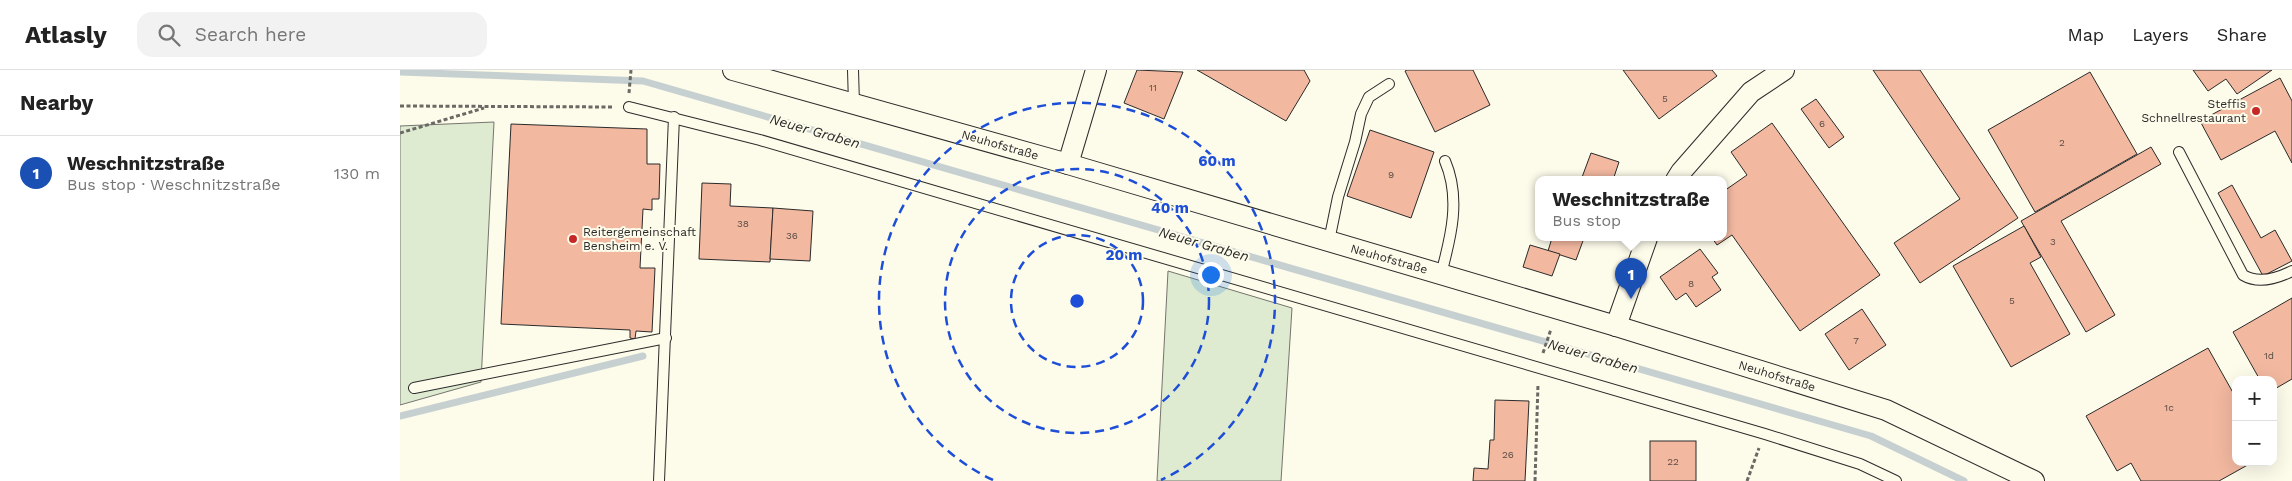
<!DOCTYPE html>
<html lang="en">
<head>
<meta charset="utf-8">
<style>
	body { margin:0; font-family:"Work Sans",sans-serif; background:#f2f2f2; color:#222 }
	.controls { position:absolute; right:15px; bottom:15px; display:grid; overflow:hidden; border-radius:10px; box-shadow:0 5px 20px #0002 }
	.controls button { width:45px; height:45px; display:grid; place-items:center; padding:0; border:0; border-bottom:1px solid #e0e0e0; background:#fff; color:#222; font:25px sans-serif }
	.you { position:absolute; left:810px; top:204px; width:18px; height:18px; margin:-12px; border:4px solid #fff; border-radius:50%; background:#1a73e8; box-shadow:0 0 0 8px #1a73e833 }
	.badge { display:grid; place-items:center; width:32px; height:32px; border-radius:50%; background:#2563eb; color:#fff; font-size:16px; font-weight:700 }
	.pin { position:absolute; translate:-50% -41px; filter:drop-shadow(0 1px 2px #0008) }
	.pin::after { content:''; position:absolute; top:26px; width:18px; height:15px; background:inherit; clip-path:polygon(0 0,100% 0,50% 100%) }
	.popup { position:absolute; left:1135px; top:106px; width:192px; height:65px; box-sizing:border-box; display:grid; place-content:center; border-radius:10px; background:#fff; filter:drop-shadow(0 1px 4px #0005); font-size:16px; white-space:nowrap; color:#767676 }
	.popup b { font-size:19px; color:#222 }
	.popup::after { content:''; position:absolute; left:50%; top:100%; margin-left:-10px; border:10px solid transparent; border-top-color:#fff }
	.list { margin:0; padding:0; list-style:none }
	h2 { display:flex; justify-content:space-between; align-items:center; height:65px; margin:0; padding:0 20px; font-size:21px }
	h2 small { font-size:16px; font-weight:400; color:#767676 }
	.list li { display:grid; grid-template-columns:32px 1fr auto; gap:15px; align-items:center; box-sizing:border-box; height:75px; padding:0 20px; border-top:1px solid #e0e0e0 }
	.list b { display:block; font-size:19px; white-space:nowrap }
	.list p { margin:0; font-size:16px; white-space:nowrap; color:#767676 }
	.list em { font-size:16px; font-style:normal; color:#767676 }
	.icon { flex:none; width:28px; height:28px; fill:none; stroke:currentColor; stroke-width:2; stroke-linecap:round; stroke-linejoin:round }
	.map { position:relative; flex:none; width:1892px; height:411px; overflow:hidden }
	header { display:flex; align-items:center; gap:30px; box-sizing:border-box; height:70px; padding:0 25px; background:#fff; border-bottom:1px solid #e0e0e0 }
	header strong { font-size:24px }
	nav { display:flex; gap:28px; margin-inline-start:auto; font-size:18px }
	.search { width:350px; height:45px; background:#f2f2f2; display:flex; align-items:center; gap:12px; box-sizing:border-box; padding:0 18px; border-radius:15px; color:#767676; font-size:19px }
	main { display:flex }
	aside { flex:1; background:#fff }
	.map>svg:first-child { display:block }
	.garden { fill:#deebd1; stroke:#74746e }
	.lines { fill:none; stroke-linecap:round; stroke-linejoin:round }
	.stream { stroke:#c7d0d0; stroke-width:7 }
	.building { fill:#f2b8a0; stroke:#2b2b2b }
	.lane-casing { stroke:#2b2b2b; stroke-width:12 }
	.street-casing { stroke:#2b2b2b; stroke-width:22 }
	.path { stroke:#6a6964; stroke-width:3; stroke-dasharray:4 2.5; stroke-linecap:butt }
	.lane { stroke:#fdfbea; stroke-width:10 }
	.street { stroke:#fdfbea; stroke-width:20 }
	.ring { fill:none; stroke:#1d4ed8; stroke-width:2.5; stroke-dasharray:9 6 }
	.poi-dot { fill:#c62828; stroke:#fdfbea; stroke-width:2 }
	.labels { text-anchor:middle; stroke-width:4; stroke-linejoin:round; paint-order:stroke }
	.number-label { font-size:10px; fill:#5d4e48 }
	.poi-label { font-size:12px; fill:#2b2b2b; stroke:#fdfbea; text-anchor:end }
	.street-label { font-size:12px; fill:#2b2b2b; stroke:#fdfbea }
	.water-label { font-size:14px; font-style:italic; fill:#2b2b2b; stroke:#fdfbea }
	.centre { fill:#1d4ed8; stroke:#fdfbea; stroke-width:2.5 }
	.ring-label { font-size:15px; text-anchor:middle; font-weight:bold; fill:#1d4ed8; stroke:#fdfbea; stroke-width:4; stroke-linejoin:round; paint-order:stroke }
</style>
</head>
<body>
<header>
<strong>Atlasly</strong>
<div class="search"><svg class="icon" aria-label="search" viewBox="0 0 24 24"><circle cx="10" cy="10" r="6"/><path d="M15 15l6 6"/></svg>Search here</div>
<nav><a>Map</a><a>Layers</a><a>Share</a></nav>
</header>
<main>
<aside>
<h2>Nearby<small></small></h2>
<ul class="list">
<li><span class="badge" style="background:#1a4fb4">1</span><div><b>Weschnitzstraße</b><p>Bus stop · Weschnitzstraße</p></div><em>130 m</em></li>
</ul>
</aside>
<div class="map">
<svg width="1892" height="411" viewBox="0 0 1892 411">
	<rect width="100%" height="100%" fill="#fdfbea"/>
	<g class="garden">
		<polygon points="94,52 81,312 0,335 0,56"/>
		<polygon points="768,201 892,238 881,411 757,411"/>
	</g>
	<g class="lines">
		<g class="stream">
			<polyline points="0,2 243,11 1471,366 1564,411"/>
			<polyline points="0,346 243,286"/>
		</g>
	</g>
	<g class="building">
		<polygon points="737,0 783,2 764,49 724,33"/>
		<polygon points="797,0 904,0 910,11 886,51"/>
		<polygon points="1007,0 1073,0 1090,35 1035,62 1005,1"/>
		<polygon points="1223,0 1312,0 1317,6 1259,49"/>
		<polygon points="1473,0 1520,0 1618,148 1520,213 1494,173 1560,129"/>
		<polygon points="1793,0 1872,0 1837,24 1826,9 1808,21"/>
		<polygon points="1690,2 1737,84 1635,142 1588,60"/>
		<polygon points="1880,8 1892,31 1892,93 1875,61 1821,90 1800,51"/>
		<polygon points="1416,29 1444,67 1429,78 1401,39"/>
		<polygon points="1372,53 1480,205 1400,261 1332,165 1317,175 1312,168 1324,168 1324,121 1347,105 1331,82"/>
		<polygon points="111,54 247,59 247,94 260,94 259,129 252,129 252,140 243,139 240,198 255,198 252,262 236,261 235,269 230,268 230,260 101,254"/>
		<polygon points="970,60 1034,82 1011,148 947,126"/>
		<polygon points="1751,77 1761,94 1661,151 1715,245 1686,262 1621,151"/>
		<polygon points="1191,83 1219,92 1213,110 1181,110"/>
		<polygon points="302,113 331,114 330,136 373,138 370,192 299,189"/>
		<polygon points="1832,115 1861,168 1875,160 1892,191 1863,206 1818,123"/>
		<polygon points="373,138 413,141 410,191 370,189"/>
		<polygon points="1624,156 1641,187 1630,193 1670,264 1611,297 1553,196"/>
		<polygon points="1152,168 1184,168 1176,190 1148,181"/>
		<polygon points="1130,175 1160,184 1152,206 1123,197"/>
		<polygon points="1300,179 1318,203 1312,207 1321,220 1296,237 1286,223 1276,230 1260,207"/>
		<polygon points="1892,228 1892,309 1873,320 1873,310 1860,310 1833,262"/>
		<polygon points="1462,239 1486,275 1449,300 1425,264"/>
		<polygon points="1808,278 1836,328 1836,392 1853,392 1819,411 1741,411 1731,393 1717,401 1686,346"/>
		<polygon points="1095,330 1129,331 1125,411 1073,411 1074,398 1088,399 1090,370 1094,370"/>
		<rect x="1250" y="371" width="46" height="40"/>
	</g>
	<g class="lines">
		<g class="lane-casing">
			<g id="lane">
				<polyline points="453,0 454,34"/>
				<polyline points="229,37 360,70 1365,364 1460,394 1496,411"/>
				<path d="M1779 82 1843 205C1858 214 1876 209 1892 201"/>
				<polyline points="929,171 938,127 955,72 961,44 969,27 989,14"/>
				<path d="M1041 204C1051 167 1061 128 1045 91"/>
				<polyline points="14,318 266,268"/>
				<polyline points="259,411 274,47"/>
			</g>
		</g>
		<g class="street-casing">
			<g id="street">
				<polyline points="333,0 668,94 1216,256 1486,340 1634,411"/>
				<polyline points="668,94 696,0"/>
				<polyline points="1276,110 1281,102 1351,22 1384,0"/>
				<polyline points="1216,256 1247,168"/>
			</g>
		</g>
		<g class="path">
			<polyline points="229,23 231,0"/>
			<polyline points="0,36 214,37"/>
			<polyline points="0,63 84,38"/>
			<polyline points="1143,283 1151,259"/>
			<polyline points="1135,411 1138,314"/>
			<polyline points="1347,411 1359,378"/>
		</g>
		<use href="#lane" class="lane"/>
		<use href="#street" class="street"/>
	</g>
	<g class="ring">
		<circle cx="677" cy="231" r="66"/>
		<circle cx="677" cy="231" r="132"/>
		<path d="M593 410A198 198 0 1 1 761 410"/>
	</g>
	<g class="poi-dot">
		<circle cx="1856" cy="41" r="5"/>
		<circle cx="173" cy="169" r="5"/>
	</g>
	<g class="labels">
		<g class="number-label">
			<text x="753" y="21">11</text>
			<text x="1265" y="32">5</text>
			<text x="1422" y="57">6</text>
			<text x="1662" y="76">2</text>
			<text x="991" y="108">9</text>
			<text x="343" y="157">38</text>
			<text x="392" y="169">36</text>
			<text x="1653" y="175">3</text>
			<text x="1291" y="217">8</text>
			<text x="1612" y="234">5</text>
			<text x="1456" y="274">7</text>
			<text x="1869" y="289">1d</text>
			<text x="1769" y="341">1c</text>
			<text x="1108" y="388">26</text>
			<text x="1273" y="395">22</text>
		</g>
		<g class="poi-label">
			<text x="1846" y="38">Steffis<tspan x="1846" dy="14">Schnellrestaurant</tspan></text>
			<text x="183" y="166" text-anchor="start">Reitergemeinschaft<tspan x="183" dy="14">Bensheim e. V.</tspan></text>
		</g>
		<g class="street-label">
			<text transform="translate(600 75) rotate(16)" y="4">Neuhofstraße</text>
			<text transform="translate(989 189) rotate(16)" y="4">Neuhofstraße</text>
			<text transform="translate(1377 306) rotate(17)" y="4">Neuhofstraße</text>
		</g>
		<g class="water-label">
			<text transform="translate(415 61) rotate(16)" y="5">Neuer Graben</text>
			<text transform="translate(804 174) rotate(16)" y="5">Neuer Graben</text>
			<text transform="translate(1193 286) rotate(16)" y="5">Neuer Graben</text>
		</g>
	</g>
	<circle cx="677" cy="231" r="8" class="centre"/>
	<g class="ring-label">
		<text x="817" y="96">60 m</text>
		<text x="770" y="143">40 m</text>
		<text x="724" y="190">20 m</text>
	</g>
</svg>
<div class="controls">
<button>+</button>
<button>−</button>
</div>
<div class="you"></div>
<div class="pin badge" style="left:1231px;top:229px;background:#1a4fb4">1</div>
<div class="popup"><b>Weschnitzstraße</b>Bus stop</div>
</div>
</main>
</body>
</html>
